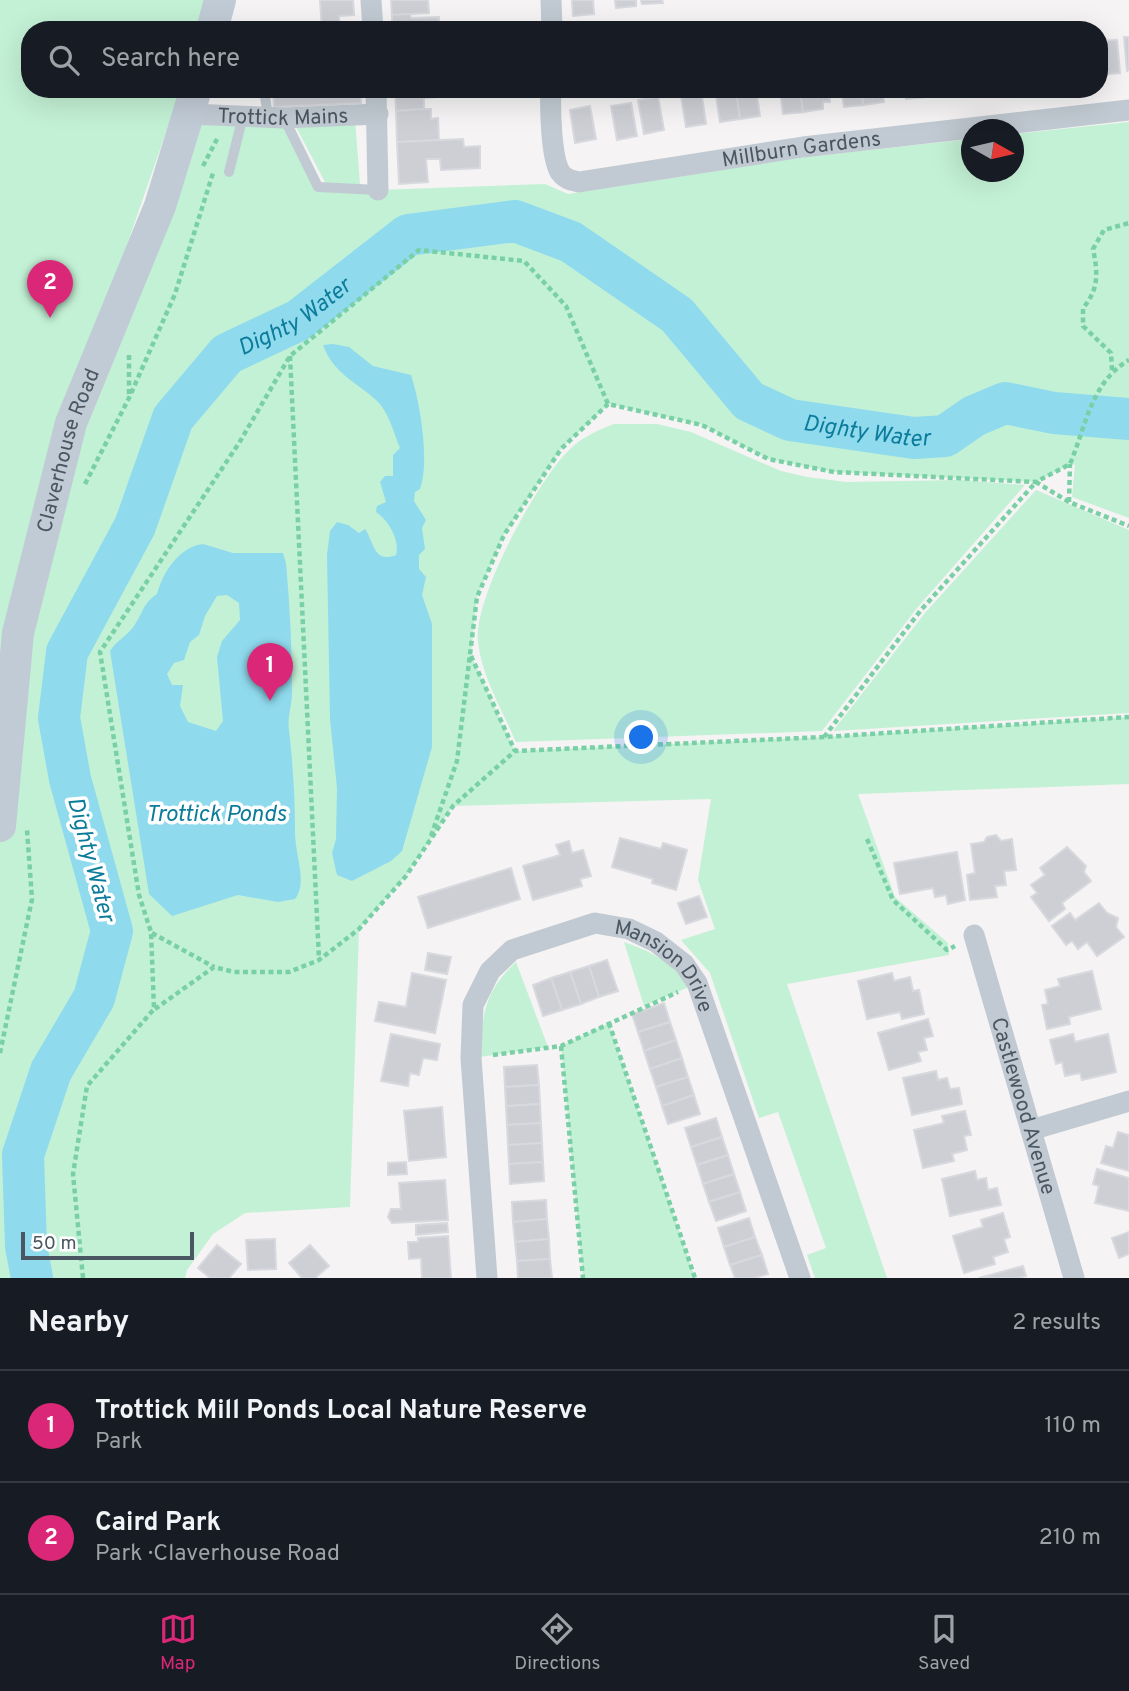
<!DOCTYPE html>
<html lang="en">
<head>
<meta charset="utf-8">
<style>
	body { margin:0; font-family:Overpass,sans-serif; background:#20242c; color:#f1f3f6 }
	.compass { position:absolute; left:961px; top:119px; width:63px; height:63px; border-radius:50%; background:#171b24; box-shadow:0 7px 28px #0002; rotate:98deg }
	.scale { position:absolute; left:21px; bottom:18px; width:173px; box-sizing:border-box; padding-left:7px; border:4px solid #4a5661; border-top:0; font-size:19px; line-height:24px; white-space:nowrap; color:#4a5661; -webkit-text-stroke:5px #fff; paint-order:stroke }
	.you { position:absolute; left:642px; top:738px; width:24px; height:24px; margin:-18px; border:5px solid #fff; border-radius:50%; background:#1a73e8; box-shadow:0 0 0 10px #1a73e833 }
	.badge { display:grid; place-items:center; width:46px; height:46px; border-radius:50%; background:#db2777; color:#fff; font-size:23px; font-weight:700 }
	.pin { position:absolute; translate:-50% -58px; filter:drop-shadow(0 2px 4px #0008) }
	.pin::after { content:''; position:absolute; top:37px; width:24px; height:21px; background:inherit; clip-path:polygon(0 0,100% 0,50% 100%) }
	.list { margin:0; padding:0; list-style:none }
	h2 { display:flex; justify-content:space-between; align-items:center; height:91px; margin:0; padding:0 28px; font-size:30px }
	h2 small { font-size:23px; font-weight:400; color:#9ea1a6 }
	.list li { display:grid; grid-template-columns:46px 1fr auto; gap:21px; align-items:center; box-sizing:border-box; height:112px; padding:0 28px; border-top:2px solid #363941 }
	.list b { display:block; font-size:26px; white-space:nowrap }
	.list p { margin:0; font-size:23px; white-space:nowrap; color:#9ea1a6 }
	.list em { font-size:23px; font-style:normal; color:#9ea1a6 }
	.icon { flex:none; width:38px; height:38px; fill:none; stroke:currentColor; stroke-width:2; stroke-linecap:round; stroke-linejoin:round }
	.map { position:relative; flex:none; width:1129px; height:1278px; overflow:hidden }
	.search { position:absolute; background:#171b24; box-shadow:0 7px 28px #0002; left:21px; right:21px; top:21px; height:77px; display:flex; align-items:center; gap:18px; box-sizing:border-box; padding:0 24px; border-radius:28px; color:#9ea1a6; font-size:26px }
	.sheet { height:315px; background:#171b24 }
	nav { display:flex; justify-content:space-around; align-items:center; box-sizing:border-box; height:98px; border-top:2px solid #363941; background:#171b24; font-size:19px; color:#9ea1a6 }
	nav a { display:grid; justify-items:center; gap:4px }
	nav .on { color:#db2777 }
	.map>svg:first-child { display:block }
	.green { fill:#c3f1d5 }
	.water { fill:#90daee; fill-rule:evenodd }
	.lines { fill:none; stroke-linecap:round; stroke-linejoin:round }
	.river { stroke:#90daee; stroke-width:42 }
	.building { fill:#cdcfd5; stroke:#d7d9de; stroke-width:2 }
	.path { stroke:#7ad0a6; stroke-width:4.5; stroke-dasharray:5 3.5; stroke-linecap:butt }
	.lane { stroke:#c1cad2; stroke-width:10 }
	.street { stroke:#c1cad2; stroke-width:21 }
	.secondary { stroke:#c1cbd6; stroke-width:32 }
	.labels { text-anchor:middle; stroke-width:7; stroke-linejoin:round; paint-order:stroke }
	.street-label { font-size:21px; fill:#4a5661; stroke:#fff }
	.water-label { font-size:23px; font-style:italic; fill:#0c7c9b; stroke:#fff }
</style>
</head>
<body>
<div class="map">
<svg width="1129" height="1278" viewBox="0 0 1129 1278">
	<rect width="100%" height="100%" fill="#f5f3f3"/>
	<g class="green">
		<polygon points="0,0 204,0 196,30 30,30 30,89 181,89 44,484 0,711"/>
		<polygon points="189,114 284,118 318,187 378,190 545,184 568,194 806,157 971,139 972,172 1014,172 1014,134 1129,122 1129,518 1072,497 1075,465 1071,464 1036,482 834,472 768,459 702,425 609,404 561,449 504,535 477,597 471,655 515,751 824,737 1129,717 1129,784 858,794 895,897 948,943 949,955 787,984 887,1278 815,1278 807,1255 826,1248 778,1112 759,1118 710,973 681,940 715,929 698,880 711,799 453,806 406,876 359,929 350,1207 245,1213 213,1234 187,1270 185,1278 0,1278 0,826 18,633"/>
		<polygon points="355,120 360,184 326,184 294,123"/>
		<path d="M614 424H657L691 432 781 471 807 477 846 482 960 480 1025 485 917 608 822 731 516 742C502 710 482 677 478 642 473 598 537 482 568 451 582 437 596 431 614 424Z"/>
		<polygon points="1036,490 1129,530 1129,713 833,731 925,613"/>
		<path d="M624 942C652 952 672 962 689 987L644 1006Z"/>
		<path d="M516 962 548 1047 480 1057C483 1013 483 993 516 962Z"/>
		<polygon points="609,1023 695,1278 583,1278 561,1046"/>
	</g>
	<g class="water">
		<path d="M333 344 349 347 373 366 411 375C420 402 430 462 420 489L415 492 414 501 426 520 422 528 425 549 419 555V569L426 577 422 595 432 624V747L402 851 391 861 352 881 337 875 332 853 336 839 337 788 330 719 327 555 330 531 337 522 348 525 359 533 365 529C374 541 373 564 396 555 400 540 389 521 376 512L377 506 386 502 380 482 385 476H393V455L400 448C393 431 389 412 376 400 355 381 333 373 323 345Z"/>
		<path d="M203 544 233 553H283L286 563C290 606 292 650 292 693 292 705 287 718 289 730 293 765 295 798 295 832 295 856 308 882 295 899L278 902 238 895 172 916 149 894 110 651C117 640 127 636 134 626 143 613 143 603 157 594 163 572 179 547 203 544ZM217 596 227 595 239 603 240 620 222 641 217 657 223 721 216 731 188 722 180 706 183 685H172L167 674 174 663 184 660 190 642 199 635 205 616Z"/>
	</g>
	<g class="lines">
		<path class="river" id="s1" d="M32 1278 26 1246 23 1155 51 1071 94 998 112 931 70 779 59 718 67 652 135 526 173 418 227 354 299 320 408 235 515 221 571 242 677 315 749 401 790 420 914 438 945 436 974 416 1005 403 1054 413 1129 419"/>
	</g>
	<g class="building">
		<polygon points="320,0 353,0 354,15 339,16 340,30 322,30"/>
		<polygon points="391,0 428,0 429,13 392,15"/>
		<polygon points="572,0 593,0 594,14 573,16"/>
		<polygon points="615,0 636,0 636,6 616,8"/>
		<polygon points="641,0 662,0 663,3 642,4"/>
		<polygon points="410,14 411,18 439,17 439,30 392,30 392,15"/>
		<polygon points="1124,37 1129,37 1129,70 1127,71"/>
		<polygon points="1117,40 1120,73 1099,75 1099,41"/>
		<polygon points="273,89 360,89 361,103 274,107"/>
		<polygon points="395,89 437,89 437,97 424,98 424,109 396,111"/>
		<polygon points="680,89 701,90 706,124 686,127"/>
		<polygon points="715,89 736,89 740,119 720,122"/>
		<polygon points="736,89 756,89 760,116 740,119"/>
		<polygon points="780,89 800,89 803,112 783,114"/>
		<polygon points="800,89 829,89 830,102 823,102 823,109 803,112"/>
		<polygon points="841,89 862,89 863,105 844,107"/>
		<polygon points="862,89 882,89 884,102 863,105"/>
		<polygon points="905,89 925,89 926,97 906,99"/>
		<polygon points="925,89 946,89 946,95 926,97"/>
		<polygon points="967,89 987,89 987,91 967,93"/>
		<polygon points="658,97 664,130 644,134 638,100"/>
		<polygon points="631,103 637,136 617,140 611,106"/>
		<polygon points="590,106 596,139 575,143 570,110"/>
		<polygon points="424,109 431,109 431,119 438,118 439,140 397,142 396,111"/>
		<polygon points="463,139 464,147 480,146 480,168 441,170 440,159 426,159 428,182 399,184 397,142"/>
		<polygon points="996,835 1001,841 1012,839 1016,870 1004,871 1006,885 995,886 997,897 970,900 967,875 975,873 971,844 984,842 987,837"/>
		<polygon points="620,838 661,849 663,843 687,850 676,890 652,883 653,879 612,867"/>
		<polygon points="569,841 572,853 583,850 591,876 580,879 582,886 533,900 523,866 560,855 556,845"/>
		<polygon points="1067,847 1086,866 1084,872 1091,881 1062,903 1065,909 1049,921 1031,897 1037,893 1031,885 1045,875 1040,868"/>
		<polygon points="957,852 965,900 948,904 946,895 935,897 933,888 900,894 894,863"/>
		<polygon points="511,868 520,899 428,928 418,897"/>
		<polygon points="699,896 707,917 686,924 678,903"/>
		<polygon points="1099,903 1107,913 1118,918 1116,927 1124,937 1097,956 1087,942 1078,949 1072,941 1066,945 1052,926 1070,913 1075,920"/>
		<polygon points="428,953 451,957 447,974 425,970"/>
		<polygon points="607,960 618,991 599,997 589,966"/>
		<polygon points="589,966 599,997 581,1004 570,972"/>
		<polygon points="1092,971 1101,1009 1069,1017 1070,1024 1047,1029 1042,1005 1048,1004 1045,990 1060,986 1058,979"/>
		<polygon points="570,972 581,1004 562,1010 551,978"/>
		<polygon points="412,973 446,980 435,1033 375,1021 379,1002 406,1007"/>
		<polygon points="892,973 894,981 910,977 913,991 919,990 924,1014 902,1019 900,1012 867,1019 858,981"/>
		<polygon points="551,978 562,1010 543,1016 533,985"/>
		<polygon points="664,1003 670,1022 638,1032 632,1014"/>
		<polygon points="928,1019 933,1036 924,1038 927,1050 918,1052 921,1061 889,1070 878,1033"/>
		<polygon points="670,1022 676,1040 644,1051 638,1032"/>
		<polygon points="391,1034 440,1044 437,1060 423,1058 419,1075 410,1073 408,1086 381,1081"/>
		<polygon points="1073,1034 1075,1042 1108,1034 1116,1072 1082,1080 1080,1073 1065,1076 1062,1062 1056,1064 1050,1040"/>
		<polygon points="676,1040 682,1058 650,1069 644,1051"/>
		<polygon points="682,1058 688,1077 656,1087 650,1069"/>
		<polygon points="537,1065 539,1085 505,1087 504,1067"/>
		<polygon points="936,1071 938,1080 947,1078 950,1089 959,1088 962,1104 912,1115 903,1078"/>
		<polygon points="688,1077 694,1095 662,1106 656,1087"/>
		<polygon points="539,1085 540,1104 506,1106 505,1087"/>
		<polygon points="694,1095 700,1114 668,1124 662,1106"/>
		<polygon points="540,1104 541,1123 507,1125 506,1106"/>
		<polygon points="442,1107 446,1157 409,1161 404,1111"/>
		<polygon points="965,1111 971,1135 964,1136 967,1150 952,1154 954,1161 923,1168 914,1130 944,1123 942,1116"/>
		<polygon points="716,1118 722,1137 691,1147 685,1128"/>
		<polygon points="541,1123 542,1143 508,1145 507,1125"/>
		<polygon points="1118,1132 1129,1135 1129,1171 1101,1163 1106,1146 1113,1148"/>
		<polygon points="722,1137 728,1155 697,1165 691,1147"/>
		<polygon points="542,1143 543,1162 509,1164 508,1145"/>
		<polygon points="728,1155 734,1174 703,1184 697,1165"/>
		<polygon points="406,1162 407,1174 388,1175 388,1163"/>
		<polygon points="543,1162 544,1181 510,1184 509,1164"/>
		<polygon points="1097,1169 1129,1178 1129,1211 1095,1203 1099,1186 1093,1184"/>
		<polygon points="975,1171 977,1180 986,1178 988,1190 997,1188 1001,1205 950,1216 942,1179"/>
		<polygon points="734,1174 740,1192 709,1202 703,1184"/>
		<polygon points="445,1180 448,1220 392,1223 388,1217 391,1209 401,1209 399,1183"/>
		<polygon points="740,1192 746,1211 716,1221 709,1202"/>
		<polygon points="546,1200 547,1219 513,1222 512,1202"/>
		<polygon points="1003,1213 1010,1237 1004,1239 1008,1252 993,1257 995,1264 964,1273 953,1236 983,1227 981,1220"/>
		<polygon points="749,1218 755,1237 724,1247 718,1228"/>
		<polygon points="547,1219 549,1239 515,1242 513,1222"/>
		<polygon points="447,1223 448,1232 416,1235 416,1225"/>
		<polygon points="1129,1232 1129,1254 1119,1258 1112,1238"/>
		<polygon points="448,1236 451,1278 422,1278 421,1258 409,1259 408,1242 418,1242 418,1238"/>
		<polygon points="755,1237 762,1255 730,1265 724,1247"/>
		<polygon points="275,1239 276,1269 248,1270 246,1240"/>
		<polygon points="549,1239 550,1259 517,1261 515,1242"/>
		<polygon points="217,1245 241,1264 229,1278 210,1278 198,1268"/>
		<polygon points="310,1245 329,1266 315,1278 302,1278 289,1263"/>
		<polygon points="762,1255 768,1274 754,1278 735,1278 730,1265"/>
		<polygon points="550,1259 552,1278 518,1278 517,1261"/>
		<polygon points="1023,1266 1026,1276 1018,1278 979,1278"/>
	</g>
	<g class="lines">
		<g class="path">
			<polyline points="203,166 218,137"/>
			<polyline points="129,355 129,395"/>
			<polyline points="290,356 319,959"/>
			<path d="M1112 370 1111 353 1083 326V308C1099 289 1098 273 1093 249L1104 230 1129 223"/>
			<polyline points="85,484 129,398 175,294 213,173"/>
			<polyline points="1069,502 1070,464"/>
			<polyline points="471,656 515,751"/>
			<polyline points="824,737 921,610 1036,482 1069,502 1129,526"/>
			<polyline points="431,836 457,761 477,597 504,535 561,449 608,404"/>
			<polyline points="867,839 893,900 947,950 955,946"/>
			<polyline points="152,933 214,967"/>
			<polyline points="155,1009 214,967 234,972 289,972 319,960 359,929 406,876 453,806 515,751 824,737 1129,717"/>
			<polyline points="609,1023 695,1278"/>
			<polyline points="561,1046 583,1278"/>
			<polyline points="0,1053 32,899 27,830"/>
			<polyline points="493,1055 561,1046 678,992"/>
			<path d="M83 1278 73 1174 87 1086 154 1009 151 932 139 895 100 652 239 443 290 356 419 250 524 261 566 306 608 404 702 425 768 459 834 472 1036 482 1070 464C1086 426 1091 382 1129 360"/>
		</g>
		<g class="lane">
			<polyline points="264,89 268,117"/>
			<polyline points="284,118 318,187 378,190"/>
			<polyline points="229,172 243,116"/>
		</g>
		<g class="street">
			<polyline points="371,0 373,30"/>
			<polyline points="551,0 552,30"/>
			<polyline points="376,89 378,190"/>
			<path id="s2" d="M551 89C550 108 551 157 560 172 565 179 570 180 579 182L803 147 1129 110"/>
			<path id="s3" d="M189 114 284 118 378 114"/>
			<path id="s4" d="M974 935 1074 1278"/>
			<polyline points="1031,1130 1129,1101"/>
			<path id="s5" d="M487 1278 471 1058 473 1005 490 971 512 950 595 923 629 929 656 942 684 964 697 983 800 1278"/>
		</g>
		<g class="secondary">
			<polyline points="212,30 220,0"/>
			<path id="s6" d="M0 826 18 633 71 423 160 206 196 89"/>
		</g>
	</g>
	<g class="labels">
		<g class="street-label">
			<text dy="7" stroke="none"><textPath href="#s3" startOffset="94">Trottick Mains</textPath></text>
			<text dy="7" stroke="none"><textPath href="#s2" startOffset="331">Millburn Gardens</textPath></text>
			<text dy="7" stroke="none"><textPath href="#s6" startOffset="383">Claverhouse Road</textPath></text>
			<text dy="7" stroke="none"><textPath href="#s5" startOffset="516">Mansion Drive</textPath></text>
			<text dy="7" stroke="none"><textPath href="#s4" startOffset="178">Castlewood Avenue</textPath></text>
		</g>
		<g class="water-label">
			<text dy="8" stroke="none"><textPath href="#s1" startOffset="1071">Dighty Water</textPath></text>
			<text dy="8" stroke="none"><textPath href="#s1" startOffset="1743">Dighty Water</textPath></text>
			<text x="216" y="821">Trottick Ponds</text>
			<text transform="translate(92 859) rotate(75)" y="8">Dighty Water</text>
		</g>
	</g>
</svg>
<svg class="compass" viewBox="-18 -18 36 36"><path d="M0-13l5 13h-10z" fill="#e53935"/><path d="M0 13l5-13h-10z" fill="#9ea1a6"/></svg>
<div class="scale">50 m</div>
<div class="you"></div>
<div class="pin badge" style="left:270px;top:701px">1</div>
<div class="pin badge" style="left:50px;top:318px">2</div>
<div class="search"><svg class="icon" aria-label="search" viewBox="0 0 24 24"><circle cx="10" cy="10" r="6"/><path d="M15 15l6 6"/></svg>Search here</div>
</div>
<section class="sheet">
<h2>Nearby<small>2 results</small></h2>
<ul class="list">
<li><span class="badge">1</span><div><b>Trottick Mill Ponds Local Nature Reserve</b><p>Park</p></div><em>110 m</em></li>
<li><span class="badge">2</span><div><b>Caird Park</b><p>Park · Claverhouse Road</p></div><em>210 m</em></li>
</ul>
</section>
<nav>
<a class="on"><svg class="icon" aria-label="map" viewBox="0 0 24 24"><path d="M3 6l6-2 6 2 6-2v14l-6 2-6-2-6 2zM9 4v14M15 6v14"/></svg>Map</a>
<a><svg class="icon" aria-label="directions" viewBox="0 0 24 24"><path d="M12 3l9 9-9 9-9-9zM9 14v-3h6M13 9l2 2-2 2"/></svg>Directions</a>
<a><svg class="icon" aria-label="saved" viewBox="0 0 24 24"><path d="M7 4h10v16l-5-4-5 4z"/></svg>Saved</a>
</nav>
</body>
</html>
